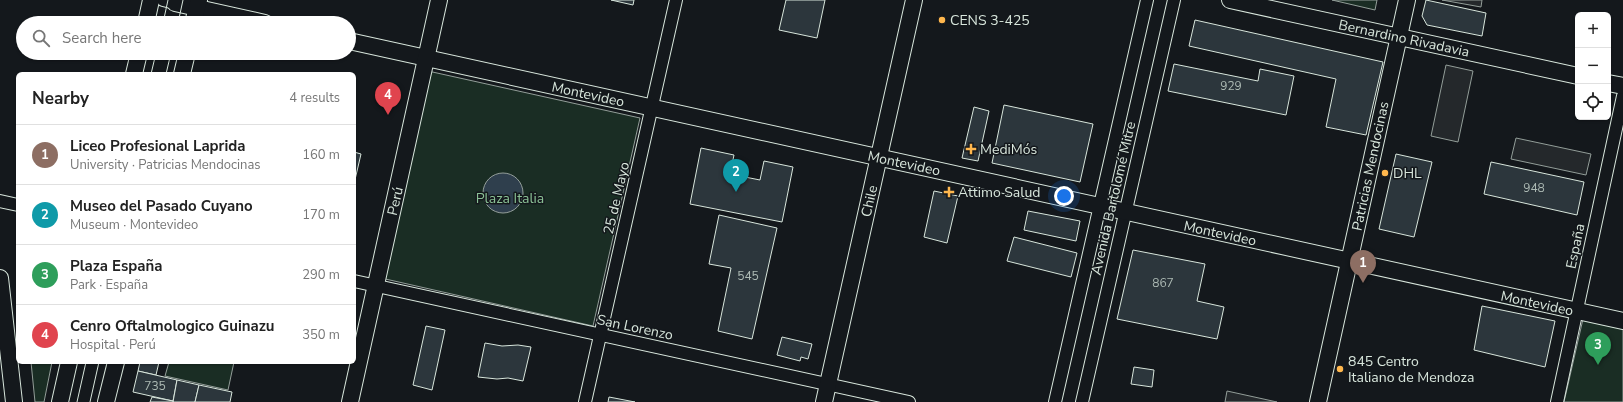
<!DOCTYPE html>
<html lang="en">
<head>
<meta charset="utf-8">
<style>
	body { margin:0; font-family:"Nunito Sans",sans-serif; background:#f6f6f6; color:#222 }
	.controls { position:absolute; right:12px; top:12px; display:grid; overflow:hidden; border-radius:6px; box-shadow:0 1px 3px #0004 }
	.controls button { width:36px; height:36px; display:grid; place-items:center; padding:0; border:0; border-bottom:1px solid #e0e0e0; background:#fff; color:#222; font:20px sans-serif }
	.you { position:absolute; left:1064px; top:196px; width:14px; height:14px; margin:-10px; border:3px solid #fff; border-radius:50%; background:#1a73e8; box-shadow:0 0 0 6px #1a73e833 }
	.badge { display:grid; place-items:center; width:26px; height:26px; border-radius:50%; background:#ea580c; color:#fff; font-size:13px; font-weight:700 }
	.pin { position:absolute; translate:-50% -33px; filter:drop-shadow(0 1px 2px #0008) }
	.pin::after { content:''; position:absolute; top:21px; width:14px; height:12px; background:inherit; clip-path:polygon(0 0,100% 0,50% 100%) }
	.list { margin:0; padding:0; list-style:none }
	h2 { display:flex; justify-content:space-between; align-items:center; height:52px; margin:0; padding:0 16px; font-size:17px }
	h2 small { font-size:13px; font-weight:400; color:#767676 }
	.list li { display:grid; grid-template-columns:26px 1fr auto; gap:12px; align-items:center; box-sizing:border-box; height:60px; padding:0 16px; border-top:1px solid #e0e0e0 }
	.list b { display:block; font-size:15px; white-space:nowrap }
	.list p { margin:0; font-size:13px; white-space:nowrap; color:#767676 }
	.list em { font-size:13px; font-style:normal; color:#767676 }
	.icon { flex:none; width:22px; height:22px; fill:none; stroke:currentColor; stroke-width:2; stroke-linecap:round; stroke-linejoin:round }
	.map { position:relative; flex:none; width:1623px; height:402px; overflow:hidden }
	.search { position:absolute; background:#fff; box-shadow:0 1px 3px #0004; left:16px; top:16px; width:340px; height:44px; display:flex; align-items:center; gap:10px; box-sizing:border-box; padding:0 14px; border-radius:22px; color:#767676; font-size:15px }
	.panel { position:absolute; background:#fff; box-shadow:0 1px 3px #0004; left:16px; top:72px; width:340px; height:292px; border-radius:6px }
	.map>svg:first-child { display:block }
	.green { fill:#1a2d24; stroke:#939e99 }
	.parking { fill:#24282b; stroke:#939e99 }
	.water { fill:#2f3f4d; stroke:#939e99 }
	.building { fill:#2c363c; stroke:#d8e6dc }
	.lines { fill:none; stroke-linecap:round; stroke-linejoin:round }
	.street-casing { stroke:#d8e6dc; stroke-width:14 }
	.secondary-casing { stroke:#d8e6dc; stroke-width:18 }
	.street { stroke:#14181c; stroke-width:12 }
	.secondary { stroke:#14181c; stroke-width:16 }
	.tram { stroke:#d8e6dc; stroke-width:1 }
	.poi-dot { fill:#ffb74d; stroke:#14181c; stroke-width:1.5 }
	.labels { text-anchor:middle; stroke-width:3; stroke-linejoin:round; paint-order:stroke }
	.number-label { font-size:12px; fill:#adbab4 }
	.poi-label { font-size:14px; fill:#d8e6dc; stroke:#14181c; text-anchor:start }
	.street-label { font-size:14px; fill:#d8e6dc; stroke:#14181c }
	.park-label { font-size:14px; fill:#8ac095; stroke:#14181c }
</style>
</head>
<body>
<div class="map">
<svg width="1623" height="402" viewBox="0 0 1623 402">
	<rect width="100%" height="100%" fill="#14181c"/>
	<g class="green">
		<polygon points="1332,0 1377,0 1375,10"/>
		<polygon points="428,71 640,118 593,326 381,278"/>
		<polygon points="1583,319 1623,328 1623,402 1564,402"/>
		<polygon points="31,362 52,362 44,402 35,402"/>
		<polygon points="169,362 234,362 228,390 165,376"/>
	</g>
	<g class="parking">
		<polygon points="1442,0 1482,0 1481,7"/>
		<polygon points="1446,65 1473,71 1458,142 1431,136"/>
		<polygon points="1516,138 1591,154 1586,175 1511,159"/>
		<polygon points="1227,391 1277,402 1225,402"/>
	</g>
	<circle class="water" cx="503" cy="193" r="20"/>
	<g class="building">
		<polygon points="611,0 634,0 633,5"/>
		<polygon points="786,0 825,0 817,38 779,30"/>
		<polygon points="1426,0 1486,13 1482,36 1427,25 1422,16"/>
		<polygon points="1195,20 1383,62 1366,135 1326,127 1336,79 1189,46"/>
		<polygon points="1174,64 1258,81 1260,69 1294,76 1286,115 1168,91"/>
		<polygon points="1004,105 1093,124 1080,182 992,163"/>
		<polygon points="974,107 989,111 978,161 962,158"/>
		<polygon points="701,148 734,155 730,174 760,180 764,161 793,167 782,222 690,204"/>
		<polygon points="354,152 361,154 354,184"/>
		<polygon points="1396,154 1432,162 1414,237 1379,229"/>
		<polygon points="1491,162 1584,182 1577,215 1484,194"/>
		<polygon points="934,191 958,196 947,243 924,237"/>
		<polygon points="1028,211 1080,221 1076,241 1024,230"/>
		<polygon points="719,215 777,228 752,339 718,331 731,268 709,264"/>
		<polygon points="1014,237 1077,253 1071,277 1007,261"/>
		<polygon points="1133,250 1205,264 1197,301 1224,307 1217,339 1117,319"/>
		<polygon points="1482,306 1555,321 1545,367 1474,350"/>
		<polygon points="426,326 445,330 432,390 413,385"/>
		<polygon points="782,337 812,344 808,359 801,357 800,361 777,355"/>
		<polygon points="485,343 502,346 518,345 531,347 523,381 508,378 497,379 478,377"/>
		<polygon points="140,362 159,362 156,375 138,371"/>
		<polygon points="1134,367 1154,370 1152,387 1131,384"/>
		<polygon points="138,371 177,380 173,401 133,392"/>
		<polygon points="177,380 199,385 195,402 173,402"/>
		<polygon points="199,385 232,392 230,402 195,402"/>
		<polygon points="152,397 173,401 173,402 150,402"/>
		<polygon points="609,397 635,402 608,402"/>
	</g>
	<g class="lines">
		<g class="street-casing">
			<g id="street">
				<polyline points="163,0 175,3"/>
				<polyline points="0,201 18,205"/>
				<polyline points="354,281 909,402"/>
				<polyline points="585,402 676,0"/>
				<polyline points="1055,402 1147,0"/>
				<polyline points="1082,402 1174,0"/>
				<polyline points="1557,402 1623,96"/>
			</g>
		</g>
		<g class="secondary-casing">
			<g id="secondary">
				<polyline points="1230,0 1578,76"/>
				<polyline points="175,3 265,23"/>
				<polyline points="146,23 151,0"/>
				<polyline points="193,23 199,0"/>
				<polyline points="349,41 1623,321"/>
				<polyline points="134,74 139,53"/>
				<polyline points="182,74 187,53"/>
				<polyline points="1608,83 1623,86"/>
				<polyline points="0,278 14,402"/>
				<polyline points="60,402 69,362"/>
				<polyline points="106,402 116,362"/>
				<polyline points="350,402 439,0"/>
				<polyline points="824,402 914,0"/>
				<polyline points="1318,402 1407,0"/>
			</g>
		</g>
		<use href="#street" class="street"/>
		<use href="#secondary" class="secondary"/>
		<g class="tram">
			<polyline points="163,23 168,0"/>
			<polyline points="178,23 183,0"/>
			<polyline points="151,74 156,53"/>
			<polyline points="166,74 171,53"/>
			<polyline points="77,402 86,362"/>
			<polyline points="90,402 99,362"/>
		</g>
	</g>
	<g class="poi-dot">
		<circle cx="942" cy="20" r="4"/>
		<path d="M969 143h4v4h4v4h-4v4h-4v-4h-4v-4h4z"/>
		<circle cx="1385" cy="173" r="4"/>
		<path d="M947 186h4v4h4v4h-4v4h-4v-4h-4v-4h4z"/>
		<circle cx="1340" cy="369" r="4"/>
	</g>
	<g class="labels">
		<g class="number-label">
			<text x="1231" y="90">929</text>
			<text x="1534" y="192">948</text>
			<text x="748" y="280">545</text>
			<text x="1163" y="287">867</text>
			<text x="155" y="390">735</text>
		</g>
		<g class="poi-label">
			<text x="950" y="25">CENS 3-425</text>
			<text x="980" y="154">MediMós</text>
			<text x="1393" y="178">DHL</text>
			<text x="958" y="197">Attimo Salud</text>
			<text x="1348" y="366">845 Centro<tspan x="1348" dy="16">Italiano de Mendoza</tspan></text>
		</g>
		<g class="street-label">
			<text transform="translate(1404 38) rotate(12)" y="5">Bernardino Rivadavia</text>
			<text transform="translate(588 94) rotate(12)" y="5">Montevideo</text>
			<text transform="translate(904 163) rotate(12)" y="5">Montevideo</text>
			<text transform="translate(1370 166) rotate(-78)" y="5">Patricias Mendocinas</text>
			<text transform="translate(616 198) rotate(-77)" y="5">25 de Mayo</text>
			<text transform="translate(1113 198) rotate(-77)" y="5">Avenida Bartolomé Mitre</text>
			<text transform="translate(395 201) rotate(-77)" y="5">Perú</text>
			<text transform="translate(869 201) rotate(-77)" y="5">Chile</text>
			<text transform="translate(1220 233) rotate(12)" y="5">Montevideo</text>
			<text transform="translate(1575 246) rotate(-78)" y="5">España</text>
			<text transform="translate(1537 303) rotate(12)" y="5">Montevideo</text>
			<text transform="translate(635 327) rotate(12)" y="5">San Lorenzo</text>
		</g>
		<g class="park-label">
			<text x="510" y="203">Plaza Italia</text>
		</g>
	</g>
</svg>
<div class="controls">
<button>+</button>
<button>−</button>
<button><svg class="icon" aria-label="locate" viewBox="0 0 24 24"><circle cx="12" cy="12" r="6"/><path d="M12 2v4M12 18v4M2 12h4M18 12h4"/></svg></button>
</div>
<div class="you"></div>
<div class="pin badge" style="left:1363px;top:283px;background:#8d6e63">1</div>
<div class="pin badge" style="left:736px;top:192px;background:#0f9aa8">2</div>
<div class="pin badge" style="left:1598px;top:365px;background:#2e9e5b">3</div>
<div class="pin badge" style="left:388px;top:115px;background:#e0444e">4</div>
<div class="search"><svg class="icon" aria-label="search" viewBox="0 0 24 24"><circle cx="10" cy="10" r="6"/><path d="M15 15l6 6"/></svg>Search here</div>
<section class="panel">
<h2>Nearby<small>4 results</small></h2>
<ul class="list">
<li><span class="badge" style="background:#8d6e63">1</span><div><b>Liceo Profesional Laprida</b><p>University · Patricias Mendocinas</p></div><em>160 m</em></li>
<li><span class="badge" style="background:#0f9aa8">2</span><div><b>Museo del Pasado Cuyano</b><p>Museum · Montevideo</p></div><em>170 m</em></li>
<li><span class="badge" style="background:#2e9e5b">3</span><div><b>Plaza España</b><p>Park · España</p></div><em>290 m</em></li>
<li><span class="badge" style="background:#e0444e">4</span><div><b>Cenro Oftalmologico Guinazu</b><p>Hospital · Perú</p></div><em>350 m</em></li>
</ul>
</section>
</div>
</body>
</html>
